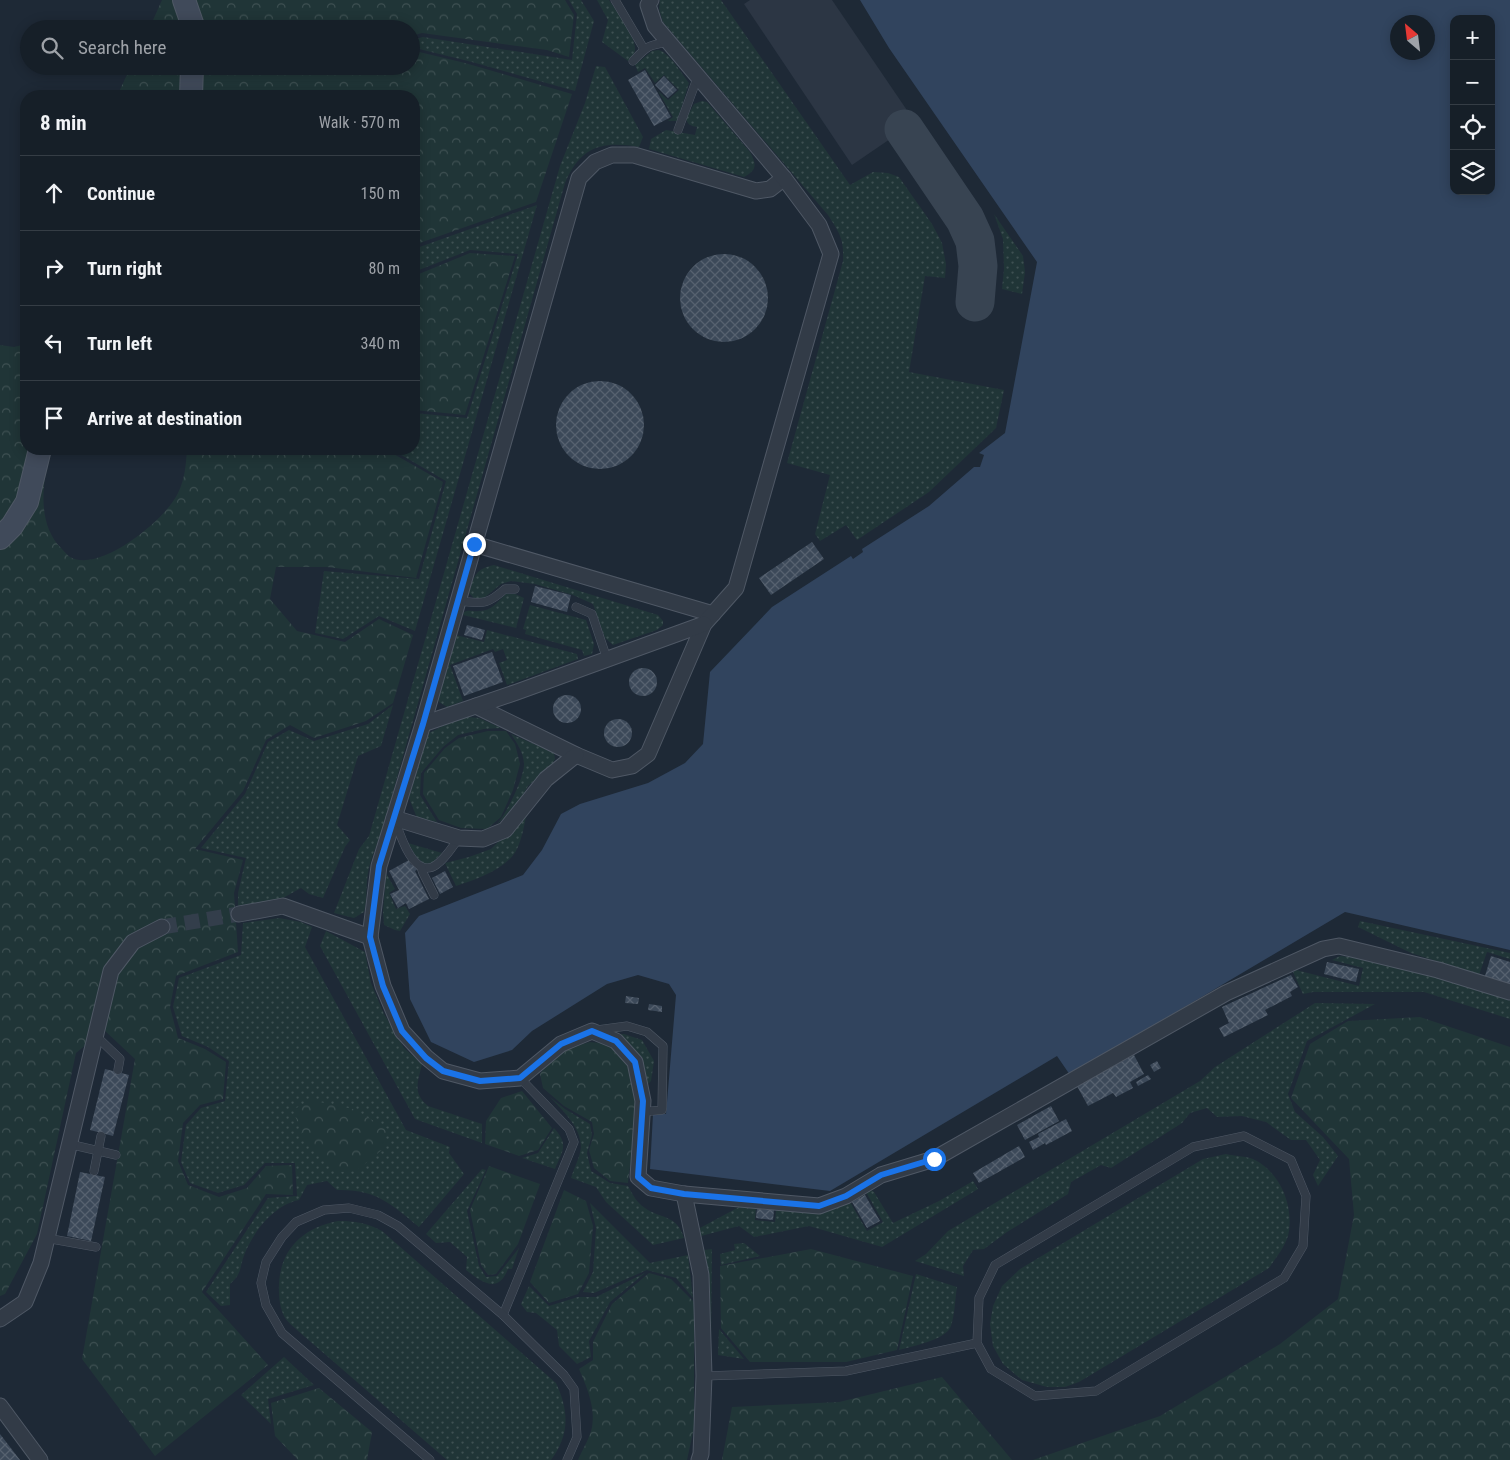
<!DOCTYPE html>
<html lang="en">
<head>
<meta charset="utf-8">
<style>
	body { margin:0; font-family:"Roboto Condensed",sans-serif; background:#1f2730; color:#f1f3f6 }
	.controls { position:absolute; right:15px; top:15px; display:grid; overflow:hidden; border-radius:10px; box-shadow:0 2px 12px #0003 }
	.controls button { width:45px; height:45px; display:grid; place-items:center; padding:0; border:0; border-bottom:1px solid #353d45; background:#161f28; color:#f1f3f6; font:25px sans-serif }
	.compass { position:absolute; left:1390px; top:15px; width:45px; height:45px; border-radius:50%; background:#161f28; box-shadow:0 2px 12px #0003; rotate:332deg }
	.stop { position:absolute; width:15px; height:15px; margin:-11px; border:4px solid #1a73e8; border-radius:50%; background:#fff }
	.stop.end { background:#1a73e8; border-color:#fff; box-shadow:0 1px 5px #0008 }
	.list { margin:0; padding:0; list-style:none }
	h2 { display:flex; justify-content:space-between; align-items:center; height:65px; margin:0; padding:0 20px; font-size:21px }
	h2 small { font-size:16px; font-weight:400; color:#9ea2a8 }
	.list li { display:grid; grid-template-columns:32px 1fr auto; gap:15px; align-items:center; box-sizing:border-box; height:75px; padding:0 20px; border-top:1px solid #353d45 }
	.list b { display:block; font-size:19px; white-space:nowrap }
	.list em { font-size:16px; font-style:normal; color:#9ea2a8 }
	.icon { flex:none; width:28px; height:28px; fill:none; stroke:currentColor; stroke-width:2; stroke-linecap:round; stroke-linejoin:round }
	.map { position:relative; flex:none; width:1510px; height:1460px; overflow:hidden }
	.search { position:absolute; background:#161f28; box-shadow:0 2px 12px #0003; left:20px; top:20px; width:400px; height:55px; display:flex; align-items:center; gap:12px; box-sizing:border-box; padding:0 18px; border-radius:28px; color:#9ea2a8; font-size:19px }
	.panel { position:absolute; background:#161f28; box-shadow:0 2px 12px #0003; left:20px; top:90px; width:400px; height:365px; border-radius:20px }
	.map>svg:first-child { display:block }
	.airport { fill:#2c3644 }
	.grass { fill:url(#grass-dots) }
	.forest { fill:url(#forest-crowns) }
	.water { fill:#31445e; fill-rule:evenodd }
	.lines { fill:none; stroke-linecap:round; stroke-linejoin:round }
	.taxiway { stroke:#384452; stroke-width:39 }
	.building { fill:url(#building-cross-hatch) }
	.minor-tunnel { stroke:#333e4b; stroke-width:15; stroke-dasharray:15 8; stroke-linecap:butt }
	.service-casing { stroke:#4f5865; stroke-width:9 }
	.minor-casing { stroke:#4f5865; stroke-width:17 }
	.secondary-casing { stroke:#4f5865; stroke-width:24 }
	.service { stroke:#323b47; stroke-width:8 }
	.minor { stroke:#323b47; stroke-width:15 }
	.secondary { stroke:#404a5a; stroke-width:22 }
	.route { stroke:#1a73e8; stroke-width:6 }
</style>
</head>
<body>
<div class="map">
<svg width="1510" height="1460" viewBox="0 0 1510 1460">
	<defs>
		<pattern id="grass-dots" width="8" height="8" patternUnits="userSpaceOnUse" patternTransform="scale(1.25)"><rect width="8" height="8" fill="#203537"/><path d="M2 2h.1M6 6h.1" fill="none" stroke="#3e5052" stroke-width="1.8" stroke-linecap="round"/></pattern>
		<pattern id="forest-crowns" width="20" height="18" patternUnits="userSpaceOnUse" patternTransform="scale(1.25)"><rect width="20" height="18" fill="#203537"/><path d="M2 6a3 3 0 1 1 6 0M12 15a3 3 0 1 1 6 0" fill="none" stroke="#3e5052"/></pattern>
		<pattern id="building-cross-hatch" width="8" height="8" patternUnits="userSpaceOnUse" patternTransform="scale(1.25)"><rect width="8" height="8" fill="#3c4959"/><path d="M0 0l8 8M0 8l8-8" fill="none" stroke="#56616f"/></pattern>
	</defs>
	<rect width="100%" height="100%" fill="#1e2936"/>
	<polygon class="airport" points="750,0 832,0 915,122 852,165 744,4"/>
	<g class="grass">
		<polygon points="569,0 581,0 594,21 575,91 472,62 411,47 411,40 423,37 572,60 577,14"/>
		<path d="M597 0H609C617 12 637 38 635 51 634 55 631 58 628 61L602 42 608 20Z"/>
		<path d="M660 0H721L850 185 873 172 888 173 899 177 932 224 942 243 946 264 945 278 925 276 909 372 1004 390 996 428 929 492 857 540 846 525 820 541 815 534 830 475 787 463 843 261C844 239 840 234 828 215L663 22 659 9Z"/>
		<path d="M658 50C669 52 682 74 689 83L677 121H668L673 117 658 91 668 100 679 90 664 75 655 83 645 68 638 72 635 65 652 51Z"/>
		<path d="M596 66 605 67 643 137 639 147C602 141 581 146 565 183L381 834C375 849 368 865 367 881 366 892 367 901 364 912L354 918 334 913 359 849 369 836 560 166 585 103Z"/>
		<path d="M702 101 707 102 750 152C757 165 757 170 744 177L649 149 651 139 666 130 695 135 697 127C691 126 688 125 686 119L694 104Z"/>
		<polygon points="537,205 415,631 379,616 343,639 315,633 324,571 419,579 446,481 391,449 414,449 414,413 467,418 518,254 470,250 414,272 414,249"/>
		<polygon points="994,214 1023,256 1025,272 1022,294 1002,289 1004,269 1003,239"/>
		<path d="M494 565 658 615 663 621V625L657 630 613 645 605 638 593 604 573 595 535 584 511 581 501 584 484 598 475 599 469 593C474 576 475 569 494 565Z"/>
		<path d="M506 594H515L524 598 516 628 463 615 464 612C469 609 473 612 479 611 492 611 497 602 506 594Z"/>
		<polygon points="530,605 586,620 594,644 592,654 584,656 582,650 525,634 526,630 523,629"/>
		<polygon points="487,630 577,654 578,659 507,685 499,663 507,660 503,649 495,652 493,649 450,665 463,701 447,707 439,702 438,698 456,635 484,642"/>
		<polygon points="393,705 381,746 358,756 337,825 350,840 345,847 323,898 309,894 301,888 283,898 238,906 238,893 246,858 201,848 245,794 268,742 289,730 314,741 368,724"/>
		<polygon points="468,717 479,718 501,728 484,729 458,735 443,747 421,773 420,795 437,822 417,818 409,798 427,734 449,723"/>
		<path d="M511 734 554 753 555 759 551 766 528 786 515 809 497 824C506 814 525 777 524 763 523 752 517 743 511 734Z"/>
		<path d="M527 813C524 825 522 840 516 851 506 869 475 880 456 886L445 863 469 857 491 849Z"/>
		<polygon points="408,843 442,853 432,863 425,864 417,858"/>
		<polygon points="386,873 395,889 389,893 396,909 405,906 410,914 400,931 395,930 384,925 383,912"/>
		<path d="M279 918 301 922 312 927 305 947 406 1130 450 1147 449 1153 464 1174 419 1227C391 1204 376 1189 337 1190L327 1181 307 1185 299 1200C274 1205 254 1231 245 1253 239 1267 243 1273 230 1284V1305L221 1306 206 1292 268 1198 297 1196 295 1163H265L244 1185 218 1193 190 1183 181 1162 186 1125 201 1108 225 1101 229 1061 208 1047 182 1036 173 1007 179 978 241 955 243 923Z"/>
		<polygon points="1360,921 1510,953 1510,959 1487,952 1479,975 1411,953 1358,927"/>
		<path d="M326 931 365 952 371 983 384 1014 404 1048 422 1064C418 1081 412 1093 428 1106L482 1124V1143L415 1119 320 946Z"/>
		<path d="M1340 956C1398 962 1454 982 1510 999V1019L1424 992H1313L1303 994 1293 972 1296 970 1359 986 1363 968 1332 960Z"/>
		<polygon points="1315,1003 1375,1004 1307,1041 1288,1094 1295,1112 1323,1137 1338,1156 1318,1186 1313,1175 1320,1160 1306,1140 1291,1140 1266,1122 1242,1116 1217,1117 1207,1108 1190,1113 1182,1123 1111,1168 1101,1165 1071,1182 1068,1194 1007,1232 984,1249 973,1250 963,1266 964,1276 915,1261 926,1254 948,1231 1200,1081 1215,1067"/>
		<path d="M615 1034H624L642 1040 654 1061 651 1081 647 1085C640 1065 636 1045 615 1034Z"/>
		<path d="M550 1097 565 1109 590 1124 592 1135 587 1153 591 1171 610 1183 628 1186C633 1195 636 1202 645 1208 660 1219 677 1214 684 1238L653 1245 606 1202 596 1187 571 1178C574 1168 580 1157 581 1147 581 1127 562 1110 550 1097Z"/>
		<path d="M554 1128C569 1145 563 1150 555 1169L522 1158 538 1153Z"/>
		<path d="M1226 1154C1235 1156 1245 1156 1253 1159 1279 1171 1293 1203 1289 1231 1287 1245 1277 1256 1269 1268L1079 1382 1065 1387H1047L1022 1380 1003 1364 993 1346 990 1324 993 1306 1002 1286 1020 1269 1203 1159Z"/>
		<path d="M482 1169 486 1170 467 1211 479 1266 486 1277 497 1276 519 1248 512 1269H508C498 1294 483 1283 466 1270L467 1257 450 1242 436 1243 426 1234Z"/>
		<polygon points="973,1181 978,1189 882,1247 809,1226 754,1237 739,1226 701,1236 698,1229 739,1207 756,1207 755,1220 775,1222 776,1210 850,1202 867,1231 883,1222 866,1192 871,1190 874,1192 893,1223 939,1201"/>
		<polygon points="590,1203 650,1263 688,1255 693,1298 676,1278 647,1270 594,1293 583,1292 593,1272 596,1228"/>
		<path d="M338 1221C355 1221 367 1223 382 1231L556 1383C569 1411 570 1434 551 1460H447L297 1330C293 1326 286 1321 284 1316 281 1310 279 1300 279 1293 277 1253 300 1228 338 1221Z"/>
		<polygon points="744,1243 760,1256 721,1265 720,1254 735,1250 734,1244"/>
		<polygon points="712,1249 711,1341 707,1276 704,1250"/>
		<polygon points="645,1273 610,1302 589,1341 591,1357 577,1364 559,1346 557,1330 536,1313 527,1312 521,1304 529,1286 549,1306 578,1297 596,1297"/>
		<path d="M916 1274 957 1287C955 1299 955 1314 951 1326 946 1340 913 1346 899 1350Z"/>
		<polygon points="719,1329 744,1359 718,1355"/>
		<polygon points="284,1357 314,1385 268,1399 271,1424 241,1395"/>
	</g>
	<g class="forest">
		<polygon points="162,0 565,0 574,15 569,57 547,50 422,33 411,36 411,29 149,29"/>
		<polygon points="411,50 465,63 572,94 536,202 414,245 414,96 117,96 131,66 411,66"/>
		<polygon points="470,253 515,256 465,415 414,410 414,276"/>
		<path d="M26 344V449H52C42 480 36 524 62 549 65 552 68 556 70 557 100 574 166 519 178 493 185 479 186 464 187 449H385L443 482 416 578 327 567H276L270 599 297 631 345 642 379 619 413 635 393 703 366 721 314 738 290 725 266 740 243 791 195 849 243 860 234 893 238 952 176 976 170 1007 178 1038 205 1049 226 1062 223 1099 200 1105 183 1123 178 1161 188 1185 219 1197 247 1188 266 1166 292 1165 293 1195 266 1194 202 1292 268 1365 155 1456 82 1359 135 1059 104 1030 76 1053 37 1234 5 1294 0 1296V345L14 347Z"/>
		<polygon points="488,731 506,731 515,744 520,764 513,790 501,817 487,829 461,828 439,820 423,794 424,773 445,748 459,738"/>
		<polygon points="1420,1017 1510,1047 1510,1460 1033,1460 1160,1416 1280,1344 1338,1299 1354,1215 1349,1159 1291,1098 1310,1044 1348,1021"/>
		<path d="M590 1042C596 1043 604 1042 609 1045 650 1064 632 1148 628 1183L610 1181 594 1168 589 1150 594 1134 592 1122 564 1106 543 1088 540 1074C553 1054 567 1048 590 1042Z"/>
		<polygon points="522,1091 552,1128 538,1150 519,1156 485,1144 486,1121 501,1098"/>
		<polygon points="310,1100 353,1109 388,1129 383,1149 356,1171 337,1172 303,1137 293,1110"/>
		<polygon points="489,1166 540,1184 518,1244 496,1274 488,1275 481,1265 470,1210"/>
		<polygon points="564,1190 586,1201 593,1226 589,1273 578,1294 549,1303 530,1282"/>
		<polygon points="811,1249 913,1276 897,1350 846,1362 750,1362 721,1328 720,1266"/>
		<path d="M649 1273 671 1279 694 1302V1428L687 1460H578C582 1450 590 1438 592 1427 596 1408 586 1385 579 1369L593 1360V1342L612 1304Z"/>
		<polygon points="942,1377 1012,1460 722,1460 732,1407 839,1402"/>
		<polygon points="319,1388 372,1432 367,1460 298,1460 275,1436 271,1403"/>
	</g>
	<path class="water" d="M860 0H1510V950L1345 912 1070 1075 1057 1056 830 1191 650 1169 653 1114H666L676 995 669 984 638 975 607 984 532 1031 512 1050 474 1062 431 1042 410 999 405 933 419 916 523 875 542 850 561 814 580 804 648 783 685 763 703 744 710 672 772 607 851 556 853 559 863 552 862 549 929 506 974 467H980L984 455 979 453 1005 433 1037 262 889 48ZM1454 19H1491V191H1454ZM1398 22H1428V52H1398Z"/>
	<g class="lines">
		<polyline class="taxiway" points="904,129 965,219 975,241 978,266 975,302"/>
	</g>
	<g class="building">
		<polygon points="645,70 671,117 654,126 628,80"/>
		<polygon points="664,76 677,90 668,98 655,85"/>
		<circle cx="724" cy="298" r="44"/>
		<circle cx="600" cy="425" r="44"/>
		<polygon points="812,542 824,559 771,595 759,578"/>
		<polygon points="535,586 571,595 567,612 531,602"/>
		<polygon points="467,625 485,630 482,640 464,635"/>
		<polygon points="492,652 503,682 464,696 453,666"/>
		<circle cx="643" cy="682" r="14"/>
		<circle cx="567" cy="709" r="14"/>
		<circle cx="618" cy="733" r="14"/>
		<polygon points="409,860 411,865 414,863 418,869 415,871 429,899 409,909 406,903 398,908 390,894 399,890 389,871"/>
		<polygon points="445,871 453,887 440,894 432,878"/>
		<polygon points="1491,956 1510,962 1510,984 1485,976"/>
		<polygon points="1327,962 1359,969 1356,982 1324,974"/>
		<polygon points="1291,975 1298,987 1290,992 1292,996 1265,1010 1268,1015 1224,1037 1219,1028 1229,1023 1222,1007"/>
		<polygon points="626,996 639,998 638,1004 625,1003"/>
		<polygon points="649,1004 662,1006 662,1012 648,1010"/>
		<polygon points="1134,1055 1144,1074 1130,1082 1133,1088 1116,1097 1113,1093 1088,1106 1077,1086"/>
		<polygon points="1157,1061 1161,1068 1154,1072 1150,1065"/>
		<polygon points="105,1069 129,1075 113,1136 90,1130"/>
		<polygon points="1148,1075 1151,1079 1138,1086 1136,1082"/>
		<polygon points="1051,1106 1059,1121 1025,1140 1017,1125"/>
		<polygon points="1066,1119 1072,1131 1046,1145 1045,1143 1033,1150 1029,1142 1039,1137 1038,1134"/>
		<polygon points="1019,1146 1025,1157 979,1183 973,1173"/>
		<polygon points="80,1172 105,1177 91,1241 67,1236"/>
		<polygon points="865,1195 880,1221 867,1228 852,1202"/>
		<polygon points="757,1209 774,1210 773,1220 756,1218"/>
		<polygon points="0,1434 20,1460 0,1460"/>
	</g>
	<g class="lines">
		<polyline class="minor-tunnel" points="162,927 239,914"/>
		<g class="service-casing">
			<g id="service">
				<polyline points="615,0 644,49"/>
				<path d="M633 61C647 46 648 45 669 42"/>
				<polyline points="678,130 698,76"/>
				<path d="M458 601C482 603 486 606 505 589H515"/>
				<polyline points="576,607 592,614 607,659"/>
				<path d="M395 820C400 835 414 880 436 865 446 858 452 847 459 838"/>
				<polyline points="421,867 423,873 434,895"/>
				<polyline points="597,1030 627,1026 647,1032 663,1046 662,1110 642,1112"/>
				<polyline points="95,1035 120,1059 118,1070"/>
				<polyline points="69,1144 116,1155"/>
				<polyline points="94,1171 101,1136"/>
				<polyline points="46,1238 96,1247"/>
				<polyline points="503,1315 574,1142 569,1129 520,1078"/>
				<polyline points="704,1376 846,1371 977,1343 979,1298 995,1265 1193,1147 1244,1136 1291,1160 1306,1196 1303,1246 1284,1278 1096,1391 1035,1396 991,1369 977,1343"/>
				<polyline points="430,1460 282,1333 266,1305 261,1283 266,1262 282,1237 296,1222 324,1210 349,1208 378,1215 398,1226 503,1315 564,1375 574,1389 577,1437 567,1460"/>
			</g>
		</g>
		<g class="minor-casing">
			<g id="minor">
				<polyline points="784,178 770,189 756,191 634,155 612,155 595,162 579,178 423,724 379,866 370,937 383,986 402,1031 426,1057 443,1071 480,1081 520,1078 561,1044 592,1031 616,1041 635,1062 643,1101 638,1177 651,1188 684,1194 819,1206 846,1196 881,1175 934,1159 1226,993 1323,949 1339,946 1438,970 1510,992"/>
				<polyline points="474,544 713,614"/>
				<polyline points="476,706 576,755 612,770 632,766 648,754 704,624 736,588 831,254 819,225 784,178 655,26 648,5 651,0"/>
				<polyline points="423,724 517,692 704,624"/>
				<polyline points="394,818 459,838 483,839 505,830 546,779 576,755"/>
				<polyline points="239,914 283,906 370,937"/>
				<polyline points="684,1194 701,1275 704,1376 701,1454 699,1460"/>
				<polyline points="0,1319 25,1302 41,1263 111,971 133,942 162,927"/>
				<polyline points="0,1406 40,1460"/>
			</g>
		</g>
		<g class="secondary-casing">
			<g id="secondary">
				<polyline points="184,0 194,29"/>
				<polyline points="191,96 192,66"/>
				<polyline points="0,538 12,526 27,502 40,449"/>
			</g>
		</g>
		<use href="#service" class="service"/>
		<use href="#minor" class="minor"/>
		<use href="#secondary" class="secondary"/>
	</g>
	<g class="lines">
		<polyline class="route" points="474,544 423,724 379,866 370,937 383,986 402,1031 426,1058 443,1071 480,1081 520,1078 561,1044 592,1031 616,1041 635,1062 643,1101 638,1177 651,1188 684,1194 819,1206 846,1196 881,1175 934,1159"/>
	</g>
</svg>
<div class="controls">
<button>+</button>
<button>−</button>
<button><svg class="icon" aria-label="locate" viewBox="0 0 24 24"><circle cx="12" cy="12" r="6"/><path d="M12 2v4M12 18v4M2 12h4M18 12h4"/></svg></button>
<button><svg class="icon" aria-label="layers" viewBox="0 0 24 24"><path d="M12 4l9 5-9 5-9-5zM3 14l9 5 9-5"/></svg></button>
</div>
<svg class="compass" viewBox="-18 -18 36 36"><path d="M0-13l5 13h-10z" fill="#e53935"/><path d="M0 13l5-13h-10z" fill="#9ea2a8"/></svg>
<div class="stop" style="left:934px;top:1159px"></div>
<div class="stop end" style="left:474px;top:544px"></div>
<div class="search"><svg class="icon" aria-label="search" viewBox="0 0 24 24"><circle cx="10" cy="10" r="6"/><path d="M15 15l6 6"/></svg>Search here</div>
<section class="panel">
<h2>8 min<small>Walk · 570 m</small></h2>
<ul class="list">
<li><svg class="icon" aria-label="ahead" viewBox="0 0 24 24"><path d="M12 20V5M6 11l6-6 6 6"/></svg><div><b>Continue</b></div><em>150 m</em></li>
<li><svg class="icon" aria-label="right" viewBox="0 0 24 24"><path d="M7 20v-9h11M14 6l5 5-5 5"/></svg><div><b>Turn right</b></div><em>80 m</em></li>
<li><svg class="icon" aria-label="left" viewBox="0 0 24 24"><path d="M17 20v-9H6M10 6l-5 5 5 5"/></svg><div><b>Turn left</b></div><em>340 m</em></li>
<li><svg class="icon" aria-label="arrive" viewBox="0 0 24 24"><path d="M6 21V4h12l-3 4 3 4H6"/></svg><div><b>Arrive at destination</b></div></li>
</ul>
</section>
</div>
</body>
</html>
